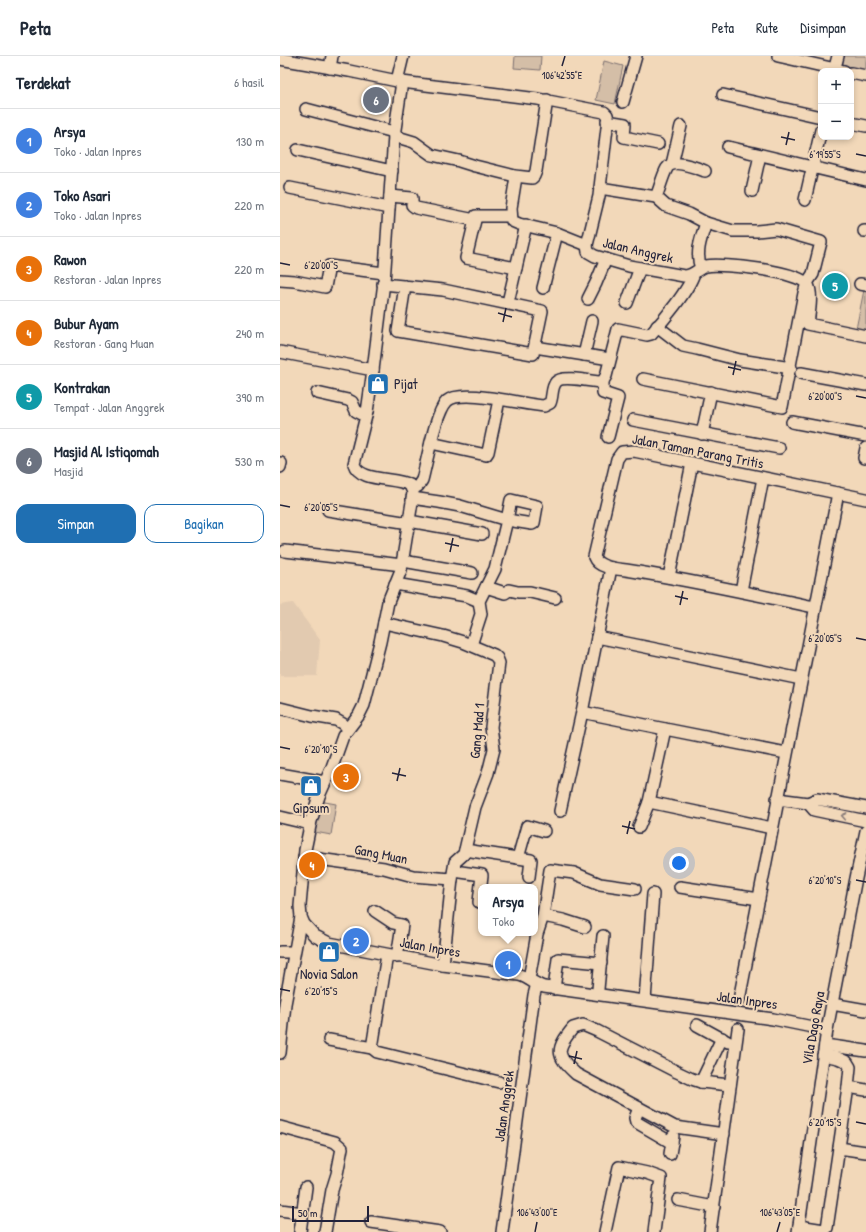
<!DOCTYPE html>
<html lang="id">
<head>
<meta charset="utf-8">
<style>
	body { margin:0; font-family:"Patrick Hand",sans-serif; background:#f2f2f3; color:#1f2937 }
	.controls { position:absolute; right:12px; top:12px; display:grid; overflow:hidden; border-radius:8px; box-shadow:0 2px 6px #0003 }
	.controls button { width:36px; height:36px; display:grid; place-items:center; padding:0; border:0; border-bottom:1px solid #e0e1e3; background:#fff; color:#1f2937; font:20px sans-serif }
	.scale { position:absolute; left:12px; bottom:10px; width:77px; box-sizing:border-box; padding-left:4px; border:2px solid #22223b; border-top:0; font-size:11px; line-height:14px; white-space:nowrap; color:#22223b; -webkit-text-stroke:3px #f2d8b9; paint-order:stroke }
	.you { position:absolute; left:399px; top:807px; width:14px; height:14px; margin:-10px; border:3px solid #fff; border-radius:50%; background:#1a73e8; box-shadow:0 0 0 6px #1a73e833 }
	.badge { display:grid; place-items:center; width:26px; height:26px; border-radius:50%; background:#1f6fb2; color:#fff; font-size:13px; font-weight:700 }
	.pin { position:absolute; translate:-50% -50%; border:2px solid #fff; box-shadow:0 1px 4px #0006 }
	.popup { position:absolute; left:198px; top:828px; width:60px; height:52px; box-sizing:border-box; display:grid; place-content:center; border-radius:8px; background:#fff; filter:drop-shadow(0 1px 3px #0005); font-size:13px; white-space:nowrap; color:#747a83 }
	.popup b { font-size:15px; color:#1f2937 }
	.popup::after { content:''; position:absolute; left:50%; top:100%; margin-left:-8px; border:8px solid transparent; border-top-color:#fff }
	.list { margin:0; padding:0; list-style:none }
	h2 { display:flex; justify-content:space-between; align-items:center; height:52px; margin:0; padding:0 16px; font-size:17px }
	h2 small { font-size:13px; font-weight:400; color:#747a83 }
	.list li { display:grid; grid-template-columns:26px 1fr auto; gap:12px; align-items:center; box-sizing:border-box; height:64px; padding:0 16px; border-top:1px solid #e0e1e3 }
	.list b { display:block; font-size:15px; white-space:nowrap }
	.list p { margin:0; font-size:13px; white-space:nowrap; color:#747a83 }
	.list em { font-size:13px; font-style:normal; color:#747a83 }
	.actions { display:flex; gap:8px; padding:12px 16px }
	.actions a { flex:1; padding:9px 0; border:1px solid #1f6fb2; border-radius:12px; text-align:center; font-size:14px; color:#1f6fb2 }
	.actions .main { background:#1f6fb2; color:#fff }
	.map { position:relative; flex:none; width:586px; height:1176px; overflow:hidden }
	header { display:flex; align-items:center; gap:24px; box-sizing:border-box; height:56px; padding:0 20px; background:#fff; border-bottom:1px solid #e0e1e3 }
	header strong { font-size:19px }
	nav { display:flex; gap:22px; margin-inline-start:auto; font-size:14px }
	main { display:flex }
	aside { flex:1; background:#fff }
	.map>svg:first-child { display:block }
	.built { fill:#e2cab0 }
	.green { fill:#d4bea7; stroke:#7b7071 }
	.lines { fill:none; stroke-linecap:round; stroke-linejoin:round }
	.minor-casing { stroke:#22223b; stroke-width:14 }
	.minor { stroke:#f2d8b9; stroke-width:11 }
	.oneway { stroke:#8a7d7a }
	.ticks { fill:none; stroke:#22223b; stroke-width:1.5 }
	.labels { text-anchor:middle; stroke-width:4; stroke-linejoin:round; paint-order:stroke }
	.street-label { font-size:14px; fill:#22223b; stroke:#f2d8b9 }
	.poi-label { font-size:14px; fill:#22223b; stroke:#f2d8b9 }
	.ticks-label { font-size:10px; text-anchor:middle; fill:#22223b; stroke:#f2d8b9; stroke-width:4; stroke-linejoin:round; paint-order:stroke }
</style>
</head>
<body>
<header>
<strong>Peta</strong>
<nav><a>Peta</a><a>Rute</a><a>Disimpan</a></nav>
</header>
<main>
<aside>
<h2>Terdekat<small>6 hasil</small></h2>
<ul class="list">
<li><span class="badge" style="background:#3f7fe0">1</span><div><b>Arsya</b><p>Toko · Jalan Inpres</p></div><em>130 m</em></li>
<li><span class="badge" style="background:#3f7fe0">2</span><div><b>Toko Asari</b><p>Toko · Jalan Inpres</p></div><em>220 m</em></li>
<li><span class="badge" style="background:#e8710a">3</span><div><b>Rawon</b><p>Restoran · Jalan Inpres</p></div><em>220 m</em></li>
<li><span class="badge" style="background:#e8710a">4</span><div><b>Bubur Ayam</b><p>Restoran · Gang Muan</p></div><em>240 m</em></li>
<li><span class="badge" style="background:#0f9aa8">5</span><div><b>Kontrakan</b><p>Tempat · Jalan Anggrek</p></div><em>390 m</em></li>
<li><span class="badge" style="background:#6b7280">6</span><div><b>Masjid Al Istiqomah</b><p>Masjid</p></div><em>530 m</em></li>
</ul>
<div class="actions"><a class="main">Simpan</a><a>Bagikan</a></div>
</aside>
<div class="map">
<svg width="586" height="1176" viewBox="0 0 586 1176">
	<rect width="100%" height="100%" fill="#f2d8b9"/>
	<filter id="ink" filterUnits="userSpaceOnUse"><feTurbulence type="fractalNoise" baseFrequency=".025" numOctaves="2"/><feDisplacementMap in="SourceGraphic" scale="8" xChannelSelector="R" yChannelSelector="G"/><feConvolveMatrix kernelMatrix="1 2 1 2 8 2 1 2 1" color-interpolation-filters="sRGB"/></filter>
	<g filter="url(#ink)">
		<polygon class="built" points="13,547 40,584 37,620 0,620 0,549"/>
		<g class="green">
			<polygon points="235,0 261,0 260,14 234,12"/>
			<polygon points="564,0 586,0 586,18 562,12"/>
			<polygon points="324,5 343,10 335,48 316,44"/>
			<polygon points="584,234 586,235 586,275 576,273"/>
			<polygon points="40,745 56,748 51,779 35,776"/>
		</g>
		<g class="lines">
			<g class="minor-casing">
				<g id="minor">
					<polyline points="498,0 564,15"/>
					<path d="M0 3 69 15 122 26 258 43 324 56 327 59 328 63 319 140 307 189 308 196 315 200 349 210 404 220C414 220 418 212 426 210 442 207 520 215 528 229 533 238 529 258 528 268L586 280"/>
					<polyline points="50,12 52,0"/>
					<polyline points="554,15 558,0"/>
					<polyline points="571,17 586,20"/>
					<polyline points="117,25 123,0"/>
					<path d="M122 26 114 80 104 226 93 314 87 356 74 408C79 426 115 421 130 429L133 436 132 446 121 514 108 546 100 586 84 649 79 659 63 680 52 711 39 740 31 765 25 794 20 850 21 861 24 868 35 880 49 887 163 909 239 919C250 922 255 929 264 931L493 963 547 974"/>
					<polyline points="443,39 541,61"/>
					<polyline points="343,46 356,0"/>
					<polyline points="26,53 114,76"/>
					<polyline points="327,65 345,68 344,81 378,88"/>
					<polyline points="571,67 586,70"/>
					<polyline points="114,80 134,86 152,99 179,105 195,110 235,120 252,122 254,120 256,115 267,44"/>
					<polyline points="448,91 586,124"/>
					<polyline points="18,94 112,115"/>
					<polyline points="392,108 401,70"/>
					<polyline points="236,121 231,152 232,165 239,168 277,177 307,189"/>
					<polyline points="10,132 109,152"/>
					<path d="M320 132 376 141 386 150 409 158 426 167C421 182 415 197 421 212"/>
					<polyline points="472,135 480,99"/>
					<polyline points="110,140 132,142 132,149 136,152 195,164"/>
					<path d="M376 141C380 132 382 121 387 112 393 102 417 112 425 115"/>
					<polyline points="525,144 541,74"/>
					<polyline points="231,160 196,160 186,202 236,212"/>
					<polyline points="584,175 586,175"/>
					<polyline points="0,224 14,225 45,231 49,210 104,217"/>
					<polyline points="103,228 163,234 262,255 253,298 118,275 125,230"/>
					<polyline points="580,228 586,229"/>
					<polyline points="263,232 277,177"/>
					<polyline points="229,242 246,169"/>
					<polyline points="308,243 316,227 326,203"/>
					<polyline points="347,247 360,212"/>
					<polyline points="377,270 403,290 417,293 460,304 511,312"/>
					<polyline points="255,291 324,302"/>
					<polyline points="0,296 93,314"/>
					<polyline points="304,299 312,265"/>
					<polyline points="521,317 586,329"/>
					<polyline points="363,323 502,351 524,237 527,227 533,218 541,186 496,173 477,175 453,175 426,167"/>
					<polyline points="323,325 323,337 338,342 328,381"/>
					<polyline points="37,337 68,344 72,346 76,355 86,360"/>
					<polyline points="353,364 499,392"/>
					<polyline points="512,366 586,380"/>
					<polyline points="422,378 431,336"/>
					<polyline points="151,387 206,399 208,396 219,344"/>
					<polyline points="584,402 586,392"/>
					<polyline points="0,411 1,407"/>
					<path d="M132 433 138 430 142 424C147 406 155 357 167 345 181 332 245 349 264 350L270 347C273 341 271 332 276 326 282 319 310 325 319 326L323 325 326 320 338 273 367 279 371 278C383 265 409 234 414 217"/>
					<polyline points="132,442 159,446 180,450 227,464 215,513 199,545 201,558 191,589"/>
					<polygon points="231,444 257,450 254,467 252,468 227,464"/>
					<polyline points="48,454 129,467"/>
					<polyline points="129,465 202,478"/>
					<polyline points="5,495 122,509"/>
					<polyline points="123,505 192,517"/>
					<polyline points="389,521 412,407"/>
					<polyline points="115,528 187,540 199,545"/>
					<polyline points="206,531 225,537 229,534 238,536 250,536 275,542"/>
					<polyline points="461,535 483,422"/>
					<path d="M535 551C472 538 410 524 346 514 336 513 318 512 314 501L337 403 342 396 354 395 586 443"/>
					<polyline points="104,567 163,580 183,586 214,599 217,602 219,607 211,671 214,693 208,717 195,751 184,798 175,806 172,823 163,909"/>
					<polyline points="317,581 521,623"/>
					<polyline points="0,652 32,660 56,664 63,668 67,673"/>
					<polyline points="302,656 385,673 506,697"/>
					<polyline points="0,718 45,726"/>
					<polyline points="497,743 528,747"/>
					<polyline points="369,746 492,772"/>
					<polyline points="586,752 537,743 528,747 534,754 586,765"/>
					<polyline points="280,755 302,656 331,512"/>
					<polyline points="0,761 30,768"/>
					<polyline points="359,771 369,746 385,673"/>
					<polyline points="185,794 251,804 249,821"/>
					<polyline points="24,801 104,812 133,820 172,823"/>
					<polyline points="238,802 247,770 264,775"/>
					<polyline points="174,815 202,819 199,846 201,846"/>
					<polyline points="400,831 479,843"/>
					<polyline points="95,855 113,867 122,869 117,901"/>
					<polyline points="263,860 283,864 305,871"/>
					<polyline points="0,896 14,896"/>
					<polyline points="249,923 257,878 263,860 270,814 294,817 320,828 355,833"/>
					<polyline points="274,933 278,903 321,907"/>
					<polyline points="318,933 323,880"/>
					<polyline points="365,944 373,838"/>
					<polyline points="459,944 558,437"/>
					<polyline points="552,948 586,954"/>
					<polyline points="417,969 448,986"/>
					<polyline points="49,984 92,992 97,996 219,1026"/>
					<polyline points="545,989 586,995"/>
					<polyline points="92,992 107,899"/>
					<polyline points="0,997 5,948 21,861"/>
					<polyline points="421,1026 442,982"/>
					<polyline points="568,1031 586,1034"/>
					<polyline points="359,1052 355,1062 356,1066 392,1087"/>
					<polyline points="0,1071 55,1086 62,1092 57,1118 52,1134 45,1176"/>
					<path d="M444 1078 395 1071 296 1018C275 999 276 993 293 972L303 969 317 975 397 1016 412 1023 421 1026 450 1029"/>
					<polyline points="559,1092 586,1096"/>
					<polyline points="390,1098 393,1080"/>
					<polyline points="398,1144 434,1151"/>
					<polyline points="0,1154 23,1157"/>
					<polyline points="91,1166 160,1176"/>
					<polyline points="519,1170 544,1174 547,1172 568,1031 570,1011 567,1006 558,1002 543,999"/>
					<polyline points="20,1176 26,1131"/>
					<polyline points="222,1176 254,939 257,928"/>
					<polyline points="325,1176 339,1111 367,1117 381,1122 374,1176"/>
					<polyline points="430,1176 458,973"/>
					<polyline points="518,1176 547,974 575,827 586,775"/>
				</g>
			</g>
			<use href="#minor" class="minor"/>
		</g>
		<defs><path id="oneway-chevron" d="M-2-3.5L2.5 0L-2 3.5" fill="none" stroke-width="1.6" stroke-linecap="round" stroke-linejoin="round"/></defs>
		<use class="oneway" href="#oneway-chevron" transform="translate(564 760) rotate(-169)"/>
	</g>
	<path class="ticks" d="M282 10 285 0M501 81 515 84M506 89 509 76M576 98 586 100M0 207 10 209M218 257 232 261M223 266 226 252M448 311 461 314M453 319 456 305M576 340 586 342M0 449 10 451M165 487 179 490M170 496 173 482M395 540 408 543M400 549 403 535M576 582 586 584M0 691 10 693M112 717 126 720M117 725 120 712M342 770 355 773M347 778 350 765M576 824 586 826M0 933 10 935M289 1000 302 1003M294 1008 297 995M576 1066 586 1068M255 1176 257 1166M497 1176 500 1166"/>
	<defs>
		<g id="shop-square" transform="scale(1.15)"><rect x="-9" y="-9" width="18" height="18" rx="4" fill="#1f6fb2" stroke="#f2d8b9"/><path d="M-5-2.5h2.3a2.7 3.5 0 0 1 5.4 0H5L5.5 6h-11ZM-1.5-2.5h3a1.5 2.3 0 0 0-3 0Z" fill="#fff"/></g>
	</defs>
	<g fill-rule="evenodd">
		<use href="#shop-square" x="98" y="328"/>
		<use href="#shop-square" x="31" y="730"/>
		<use href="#shop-square" x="49" y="896"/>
	</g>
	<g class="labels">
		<g class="street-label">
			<text transform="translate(358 194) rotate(13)" y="5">Jalan Anggrek</text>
			<text transform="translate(418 395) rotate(11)" y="5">Jalan Taman Parang Tritis</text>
			<text transform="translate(197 675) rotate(-85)" y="5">Gang Mad 1</text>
			<text transform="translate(101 798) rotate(11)" y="5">Gang Muan</text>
			<text transform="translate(150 891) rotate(10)" y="5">Jalan Inpres</text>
			<text transform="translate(467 944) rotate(8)" y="5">Jalan Inpres</text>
			<text transform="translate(533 972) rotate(-80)" y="5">Vila Dago Raya</text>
			<text transform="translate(224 1050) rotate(-82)" y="5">Jalan Anggrek</text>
		</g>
		<g class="poi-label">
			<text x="114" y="333" text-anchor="start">Pijat</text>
			<text x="31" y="757">Gipsum</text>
			<text x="49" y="923">Novia Salon</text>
		</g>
	</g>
	<g class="ticks-label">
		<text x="282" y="23">106°42'55"E</text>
		<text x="545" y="102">6°19'55"S</text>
		<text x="41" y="213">6°20'00"S</text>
		<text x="545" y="344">6°20'00"S</text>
		<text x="41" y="455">6°20'05"S</text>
		<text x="545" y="586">6°20'05"S</text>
		<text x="41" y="697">6°20'10"S</text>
		<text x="545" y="828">6°20'10"S</text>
		<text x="41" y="939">6°20'15"S</text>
		<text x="545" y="1070">6°20'15"S</text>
		<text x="257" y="1160">106°43'00"E</text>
		<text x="500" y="1160">106°43'05"E</text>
	</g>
</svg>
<div class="controls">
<button>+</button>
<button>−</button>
</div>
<div class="scale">50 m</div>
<div class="you"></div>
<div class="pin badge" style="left:228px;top:908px;background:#3f7fe0">1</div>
<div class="popup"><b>Arsya</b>Toko</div>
<div class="pin badge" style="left:76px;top:885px;background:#3f7fe0">2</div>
<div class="pin badge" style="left:66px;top:721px;background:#e8710a">3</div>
<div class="pin badge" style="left:32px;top:809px;background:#e8710a">4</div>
<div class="pin badge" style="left:555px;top:230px;background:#0f9aa8">5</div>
<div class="pin badge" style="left:96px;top:44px;background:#6b7280">6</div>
</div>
</main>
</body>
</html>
